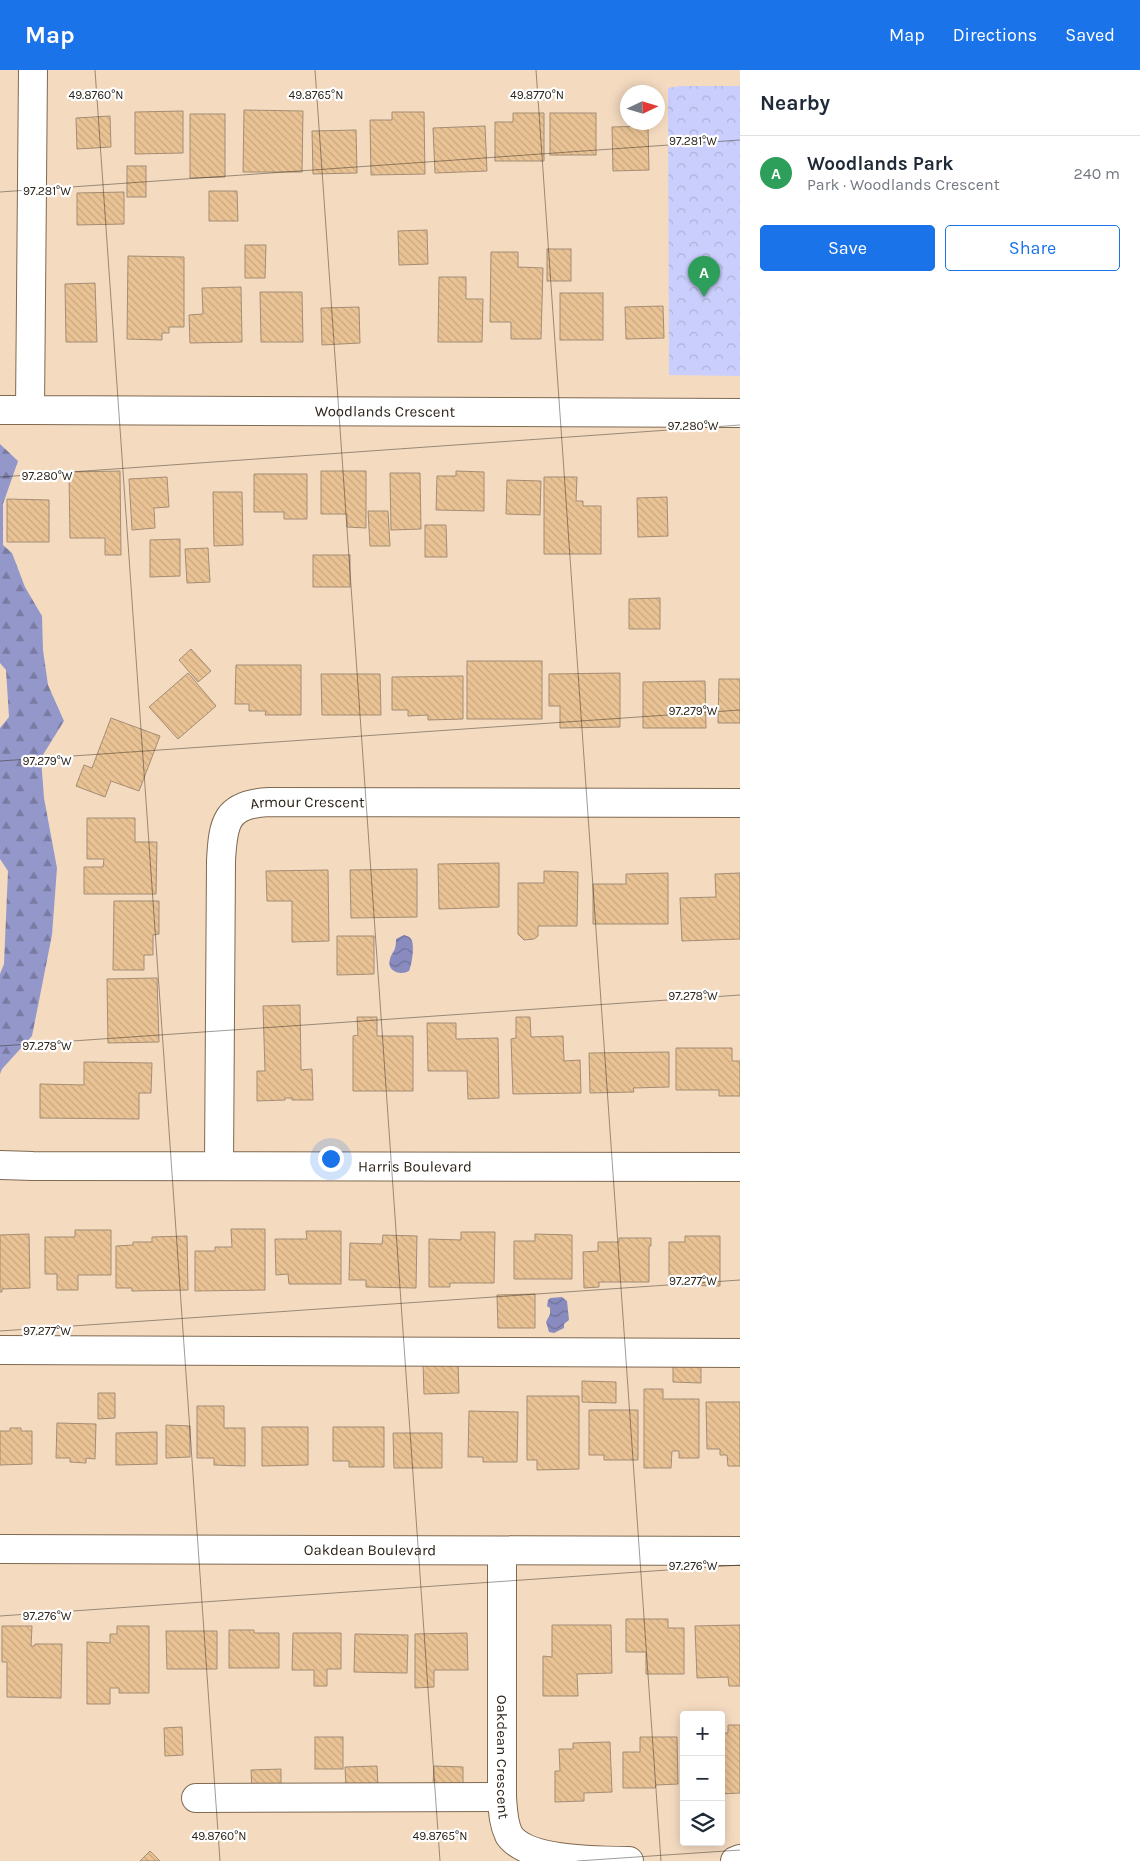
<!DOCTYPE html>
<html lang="en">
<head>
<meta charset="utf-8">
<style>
	body { margin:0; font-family:Karla,sans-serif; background:#f2f2f3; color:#1f2937 }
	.controls { position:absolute; right:15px; bottom:15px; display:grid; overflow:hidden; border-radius:5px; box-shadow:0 2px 12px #0003 }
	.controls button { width:45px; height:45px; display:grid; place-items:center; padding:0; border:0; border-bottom:1px solid #e0e1e3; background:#fff; color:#1f2937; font:25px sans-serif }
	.compass { position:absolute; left:620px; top:15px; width:45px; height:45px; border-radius:50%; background:#fff; box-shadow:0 2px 12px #0003; rotate:86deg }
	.you { position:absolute; left:330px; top:1088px; width:18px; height:18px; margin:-12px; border:4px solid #fff; border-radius:50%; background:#1a73e8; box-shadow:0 0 0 8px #1a73e833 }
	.badge { display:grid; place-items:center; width:32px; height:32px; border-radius:50%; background:#1a73e8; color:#fff; font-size:16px; font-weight:700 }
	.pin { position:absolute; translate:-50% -41px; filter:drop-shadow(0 1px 2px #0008) }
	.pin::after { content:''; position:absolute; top:26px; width:18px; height:15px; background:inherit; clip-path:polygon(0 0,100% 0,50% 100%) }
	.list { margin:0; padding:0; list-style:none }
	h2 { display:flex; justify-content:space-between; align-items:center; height:65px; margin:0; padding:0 20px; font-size:21px }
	h2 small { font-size:16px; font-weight:400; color:#747a83 }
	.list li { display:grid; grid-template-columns:32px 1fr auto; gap:15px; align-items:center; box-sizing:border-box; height:75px; padding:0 20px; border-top:1px solid #e0e1e3 }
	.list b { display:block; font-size:19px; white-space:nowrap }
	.list p { margin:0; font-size:16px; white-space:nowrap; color:#747a83 }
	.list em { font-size:16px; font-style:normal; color:#747a83 }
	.actions { display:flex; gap:10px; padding:15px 20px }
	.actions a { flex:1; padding:11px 0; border:1px solid #1a73e8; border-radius:5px; text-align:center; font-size:18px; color:#1a73e8 }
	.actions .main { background:#1a73e8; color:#fff }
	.icon { flex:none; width:28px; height:28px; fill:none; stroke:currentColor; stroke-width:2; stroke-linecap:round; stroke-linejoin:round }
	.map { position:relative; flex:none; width:740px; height:1791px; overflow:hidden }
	header { display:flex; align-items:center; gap:30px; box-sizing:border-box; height:70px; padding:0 25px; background:#1a73e8; color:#fff }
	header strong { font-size:24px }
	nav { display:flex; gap:28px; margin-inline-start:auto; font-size:18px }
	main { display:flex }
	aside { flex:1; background:#fff }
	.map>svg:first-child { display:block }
	.forest { fill:url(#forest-firs) }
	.park { fill:url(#park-crowns) }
	.water { fill:url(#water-waves) }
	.building { fill:url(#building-back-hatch); stroke:#a48d74 }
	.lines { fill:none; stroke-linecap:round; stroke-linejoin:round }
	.minor-casing { stroke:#7f6951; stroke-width:30 }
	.minor { stroke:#fff; stroke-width:28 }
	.ticks { fill:none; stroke:#2c2319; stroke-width:1; stroke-opacity:0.45 }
	.labels { text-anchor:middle; stroke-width:4.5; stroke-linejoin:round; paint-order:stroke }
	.street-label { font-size:15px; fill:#2c2319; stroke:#fff }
	.ticks-label { font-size:12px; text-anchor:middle; fill:#2c2319; stroke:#fff; stroke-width:4.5; stroke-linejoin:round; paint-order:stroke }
</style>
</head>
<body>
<header>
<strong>Map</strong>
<nav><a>Map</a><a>Directions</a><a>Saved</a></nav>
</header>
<main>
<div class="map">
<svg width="740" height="1791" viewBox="0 0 740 1791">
	<defs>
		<pattern id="forest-firs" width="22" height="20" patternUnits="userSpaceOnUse" patternTransform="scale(1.25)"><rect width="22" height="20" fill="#9497ca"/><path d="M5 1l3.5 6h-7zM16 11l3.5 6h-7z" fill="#797ba3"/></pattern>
		<pattern id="park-crowns" width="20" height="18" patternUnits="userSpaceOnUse" patternTransform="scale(1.25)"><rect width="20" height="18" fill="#cacefc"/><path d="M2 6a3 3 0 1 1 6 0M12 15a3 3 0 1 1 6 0" fill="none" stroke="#aeb1d7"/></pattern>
		<pattern id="water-waves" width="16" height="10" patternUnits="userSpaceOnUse" patternTransform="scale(1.25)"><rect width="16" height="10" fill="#898bbe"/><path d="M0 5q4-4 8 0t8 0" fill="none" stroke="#70719a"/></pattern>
		<pattern id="building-back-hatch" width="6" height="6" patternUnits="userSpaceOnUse" patternTransform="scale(1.25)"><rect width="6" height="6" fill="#eac395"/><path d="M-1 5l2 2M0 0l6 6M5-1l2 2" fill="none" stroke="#c9a780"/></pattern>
	</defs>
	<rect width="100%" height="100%" fill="#f4dbc0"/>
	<polygon class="forest" points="0,374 18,391 3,434 3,475 12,483 25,517 42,546 43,580 48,615 64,651 41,688 44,728 57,798 52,865 32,966 2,999 0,1004 0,904 4,894 8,801 0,789 0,658 9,647 6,600 0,593"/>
	<polygon class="park" points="680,16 740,16 740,306 669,305 668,18"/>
	<g class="water">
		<path d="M404 865C407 866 409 866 411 869 415 874 412 895 409 901 400 906 386 901 390 889 393 880 396 882 396 869Z"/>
		<polygon points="562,1227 567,1231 569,1250 564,1254 564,1258 554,1263 549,1262 546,1252 550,1244 550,1238 547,1236 548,1230 550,1228"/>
	</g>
	<g class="building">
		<polygon points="244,40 303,41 302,102 243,102"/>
		<polygon points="183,41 183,83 135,84 135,42"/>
		<polygon points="392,42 424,42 425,104 371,105 370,50 392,50"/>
		<polygon points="513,43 544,43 544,91 495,91 495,52 513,52"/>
		<rect x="550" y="43" width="46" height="42"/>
		<polygon points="190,44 225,44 225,107 190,108"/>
		<polygon points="110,46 111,77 77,79 76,48"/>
		<polygon points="485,56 487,101 435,103 433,58"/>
		<polygon points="648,56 649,100 613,101 612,57"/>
		<polygon points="356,60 357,103 313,104 312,61"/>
		<rect x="127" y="96" width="19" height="31"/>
		<polygon points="209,121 237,121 238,151 209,151"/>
		<polygon points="124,122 124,154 77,155 77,123"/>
		<polygon points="427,160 428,194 399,195 398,161"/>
		<polygon points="245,175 266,175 265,208 245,208"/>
		<rect x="547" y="179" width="24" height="32"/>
		<polygon points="491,182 518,182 518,197 543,198 541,269 511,269 511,252 490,252"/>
		<polygon points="128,186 184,187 184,257 169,257 169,263 162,263 162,270 127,269"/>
		<polygon points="439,207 466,207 466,229 483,229 482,272 438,272"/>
		<polygon points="95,213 97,272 66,272 65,214"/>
		<polygon points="241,217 242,272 190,273 189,245 203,244 202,218"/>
		<polygon points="260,222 302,222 303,272 261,272"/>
		<rect x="560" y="223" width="43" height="47"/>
		<polygon points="663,236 664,268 626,269 625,237"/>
		<polygon points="359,237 360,273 322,275 321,238"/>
		<polygon points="120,401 121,485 105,485 105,468 70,468 69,402"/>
		<polygon points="321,401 366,401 366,458 347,457 347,444 321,444"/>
		<polygon points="456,401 484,402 484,441 436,440 437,406 456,406"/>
		<polygon points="390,403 420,403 421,459 391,460"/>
		<polygon points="254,404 307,404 307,449 284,449 284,442 254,442"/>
		<polygon points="167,407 169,437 154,438 155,458 132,460 129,409"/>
		<polygon points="544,407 577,407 576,431 583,431 583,436 601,436 601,484 544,484"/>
		<polygon points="507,410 541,411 540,445 506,444"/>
		<polygon points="213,422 242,422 243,475 214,476"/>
		<polygon points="667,427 668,466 638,467 637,428"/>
		<polygon points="7,429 49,430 49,472 7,472"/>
		<polygon points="368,441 388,441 390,476 370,476"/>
		<polygon points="425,455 446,455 447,487 425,487"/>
		<polygon points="180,469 180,506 150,507 150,470"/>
		<polygon points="208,478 210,512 187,513 185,479"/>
		<rect x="313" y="485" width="37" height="32"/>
		<polygon points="660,528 660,559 629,559 629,529"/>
		<polygon points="191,579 211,601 198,612 179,590"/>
		<rect x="467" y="591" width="75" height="58"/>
		<polygon points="236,595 301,595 301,645 265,645 266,641 249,641 249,634 235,634"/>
		<polygon points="188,603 216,636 178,669 149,637"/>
		<polygon points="620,603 620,657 560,658 560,636 549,636 549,604"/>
		<polygon points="321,604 380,604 381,645 322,645"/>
		<polygon points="463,606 463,649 428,650 428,645 408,646 408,640 392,640 392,607"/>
		<polygon points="719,609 740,609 740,653 718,653"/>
		<polygon points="705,611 706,658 643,658 643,612"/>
		<polygon points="111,648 160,666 139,721 111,711 105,727 76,716 84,695 92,698"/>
		<polygon points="87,748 135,748 135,772 157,772 156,824 84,824 84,797 103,797 104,789 87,789"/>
		<polygon points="499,793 499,837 439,839 438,794"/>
		<polygon points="417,799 417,847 351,848 350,800"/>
		<polygon points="328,800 329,871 292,872 292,831 267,831 266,801"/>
		<polygon points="544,801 578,802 577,856 538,856 538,866 534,869 524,870 518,864 518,813 544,813"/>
		<polygon points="668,803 668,854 593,854 593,814 626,814 626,804"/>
		<polygon points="740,803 740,869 682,871 680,828 716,827 715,804"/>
		<polygon points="114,831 159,831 159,864 153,865 153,885 144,885 144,900 113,900"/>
		<polygon points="337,866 374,866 374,904 337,905"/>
		<polygon points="157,908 159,972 108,973 107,909"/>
		<polygon points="300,935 301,1000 312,999 313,1030 292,1030 292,1028 285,1028 285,1030 257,1031 257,1001 265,1001 263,936"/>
		<polygon points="357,947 377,947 377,966 413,966 413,1021 353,1021 353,966 358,965"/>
		<polygon points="516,947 530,947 531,967 563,966 564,991 580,990 581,1023 513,1024 511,969 516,968"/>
		<polygon points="427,953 456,953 456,969 498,968 499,1028 468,1029 467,1001 428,1001"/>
		<polygon points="676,978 732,978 732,991 740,991 740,1026 719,1026 719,1020 676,1020"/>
		<polygon points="669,982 669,1017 633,1018 634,1022 590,1023 589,983"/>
		<polygon points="84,992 152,993 151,1023 139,1023 139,1049 40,1048 40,1014 84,1015"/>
		<polygon points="231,1159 265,1159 265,1220 195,1221 195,1181 215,1181 215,1177 232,1177"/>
		<polygon points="75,1160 111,1160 111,1205 78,1205 78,1220 57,1220 57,1204 45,1204 45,1167 75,1167"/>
		<polygon points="306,1161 341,1161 341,1214 289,1214 288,1204 276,1205 275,1169 307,1169"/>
		<polygon points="461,1162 495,1162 494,1213 450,1213 450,1217 429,1217 429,1169 461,1170"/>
		<polygon points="29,1164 30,1218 2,1219 2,1222 0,1222 0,1165"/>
		<polygon points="535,1164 572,1165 572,1209 514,1209 514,1171 535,1171"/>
		<polygon points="383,1165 417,1166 416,1218 366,1217 366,1210 349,1210 350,1173 382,1174"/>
		<polygon points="187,1166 188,1220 132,1221 132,1218 116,1218 116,1176 133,1175 133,1172 152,1172 152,1167"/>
		<polygon points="685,1166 720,1166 720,1216 669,1215 669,1172 685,1172"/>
		<polygon points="619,1168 651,1168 651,1176 649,1176 649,1212 599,1212 599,1217 584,1218 583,1182 598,1181 598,1172 619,1172"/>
		<polygon points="535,1224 535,1258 498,1258 497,1225"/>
		<polygon points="458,1292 459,1323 424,1324 423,1293"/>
		<polygon points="673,1294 701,1294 701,1313 673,1312"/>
		<polygon points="582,1311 616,1312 616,1333 582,1332"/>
		<polygon points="644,1319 663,1319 663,1329 699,1329 699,1388 679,1388 679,1381 672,1381 671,1398 644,1398"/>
		<polygon points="98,1323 115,1323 115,1348 98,1349"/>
		<polygon points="527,1326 579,1326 579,1399 537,1400 537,1390 527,1390"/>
		<polygon points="706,1332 740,1332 740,1396 728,1396 727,1385 720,1385 720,1379 707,1379"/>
		<polygon points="197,1336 224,1336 224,1358 245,1358 245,1396 214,1395 214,1388 197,1388"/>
		<polygon points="589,1340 638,1340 638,1390 604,1390 604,1385 589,1385"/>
		<polygon points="469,1341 518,1342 517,1392 483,1392 483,1387 468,1387"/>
		<polygon points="57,1353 96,1354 95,1389 86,1388 86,1393 70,1392 70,1388 56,1388"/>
		<polygon points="166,1355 190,1356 190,1387 166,1388"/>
		<polygon points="262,1357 308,1357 308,1395 262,1396"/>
		<polygon points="333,1357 384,1357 384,1397 349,1397 349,1391 333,1391"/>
		<polygon points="10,1358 21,1358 21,1361 32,1361 32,1394 0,1395 0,1361 10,1361"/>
		<polygon points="157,1362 157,1394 116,1395 116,1363"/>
		<polygon points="393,1363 442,1363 442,1398 394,1398"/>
		<polygon points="626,1549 668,1549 668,1558 684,1558 684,1604 646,1604 646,1582 626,1582"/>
		<polygon points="552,1555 611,1555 612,1603 577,1604 578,1626 543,1626 543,1586 552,1587"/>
		<polygon points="740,1555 740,1616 729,1616 728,1607 697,1608 695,1556"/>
		<polygon points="2,1556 32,1556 31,1576 35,1576 35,1574 62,1574 61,1628 7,1627 7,1592 2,1592"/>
		<polygon points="117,1556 149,1556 149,1623 119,1623 119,1618 110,1618 110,1634 87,1634 87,1572 110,1573 110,1564 117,1564"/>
		<polygon points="229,1560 254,1560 254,1563 279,1563 279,1598 229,1598"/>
		<polygon points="166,1561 217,1561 217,1599 167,1599"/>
		<polygon points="293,1563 341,1563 341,1599 327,1599 327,1616 314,1616 314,1600 292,1600"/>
		<polygon points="467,1563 468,1600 434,1600 434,1617 415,1618 415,1564"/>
		<polygon points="355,1564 408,1565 407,1603 354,1602"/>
		<polygon points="728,1655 740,1655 740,1723 721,1724 721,1663 728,1663"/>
		<polygon points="182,1657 183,1685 165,1686 164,1658"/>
		<rect x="315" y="1667" width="28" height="32"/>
		<polygon points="640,1667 677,1667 678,1714 656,1715 655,1718 623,1718 623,1682 640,1682"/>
		<polygon points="610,1672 612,1722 584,1723 584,1731 555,1732 555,1701 560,1701 559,1679 573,1679 573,1673"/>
		<polygon points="377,1696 378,1717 346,1717 345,1697"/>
		<polygon points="434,1696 463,1697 463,1715 433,1715"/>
		<polygon points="281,1699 281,1718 252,1719 251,1700"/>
		<polygon points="150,1781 160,1791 140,1791"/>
	</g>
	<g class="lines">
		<g class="minor-casing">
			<g id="minor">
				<path id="s1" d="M33 0 30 340 740 343"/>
				<polyline points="0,340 30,340"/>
				<path id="s2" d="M0 1095 33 1096 740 1097"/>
				<path id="s3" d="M219 1095 221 791C223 752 226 734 269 732L740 733"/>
				<polyline points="0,1280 740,1283"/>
				<path id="s4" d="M0 1479 740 1481"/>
				<path id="s5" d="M502 1481V1727C503 1740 503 1753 509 1765 526 1791 596 1791 629 1791"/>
				<polyline points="196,1728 502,1727"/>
				<polyline points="735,1791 740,1789"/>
			</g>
		</g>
		<use href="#minor" class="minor"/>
	</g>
	<path class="ticks" d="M95 0 220 1791M315 0 440 1791M536 0 661 1791M0 122 740 70M0 407 740 355M0 691 740 640M0 976 740 925M0 1261 740 1210M0 1546 740 1495M577 1791 740 1780"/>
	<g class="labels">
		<g class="street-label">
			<text dy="5" stroke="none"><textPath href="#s1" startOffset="695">Woodlands Crescent</textPath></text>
			<text dy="5" stroke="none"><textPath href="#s3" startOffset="431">Armour Crescent</textPath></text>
			<text dy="5" stroke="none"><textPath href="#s2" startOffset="415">Harris Boulevard</textPath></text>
			<text dy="5" stroke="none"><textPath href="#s4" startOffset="370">Oakdean Boulevard</textPath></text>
			<text dy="5" stroke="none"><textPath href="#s5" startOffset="206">Oakdean Crescent</textPath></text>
		</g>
	</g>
	<g class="ticks-label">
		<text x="96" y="29">49.8760°N</text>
		<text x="316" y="29">49.8765°N</text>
		<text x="537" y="29">49.8770°N</text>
		<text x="693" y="75">97.281°W</text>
		<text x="47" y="125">97.281°W</text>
		<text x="693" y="360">97.280°W</text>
		<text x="47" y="410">97.280°W</text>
		<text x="693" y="645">97.279°W</text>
		<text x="47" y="695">97.279°W</text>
		<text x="693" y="930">97.278°W</text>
		<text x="47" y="980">97.278°W</text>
		<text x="693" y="1215">97.277°W</text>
		<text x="47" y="1265">97.277°W</text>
		<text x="693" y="1500">97.276°W</text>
		<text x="47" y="1550">97.276°W</text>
		<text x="219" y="1770">49.8760°N</text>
		<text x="440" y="1770">49.8765°N</text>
	</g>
</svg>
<div class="controls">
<button>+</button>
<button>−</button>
<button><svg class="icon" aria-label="layers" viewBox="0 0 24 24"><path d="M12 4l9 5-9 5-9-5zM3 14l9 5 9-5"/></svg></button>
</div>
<svg class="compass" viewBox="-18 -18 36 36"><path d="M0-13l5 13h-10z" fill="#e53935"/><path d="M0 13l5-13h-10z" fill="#747a83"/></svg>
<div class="you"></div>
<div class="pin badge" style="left:704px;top:227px;background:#2e9e5b">A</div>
</div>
<aside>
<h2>Nearby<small></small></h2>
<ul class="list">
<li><span class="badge" style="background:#2e9e5b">A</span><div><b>Woodlands Park</b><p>Park · Woodlands Crescent</p></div><em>240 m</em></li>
</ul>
<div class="actions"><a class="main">Save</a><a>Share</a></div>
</aside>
</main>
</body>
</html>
